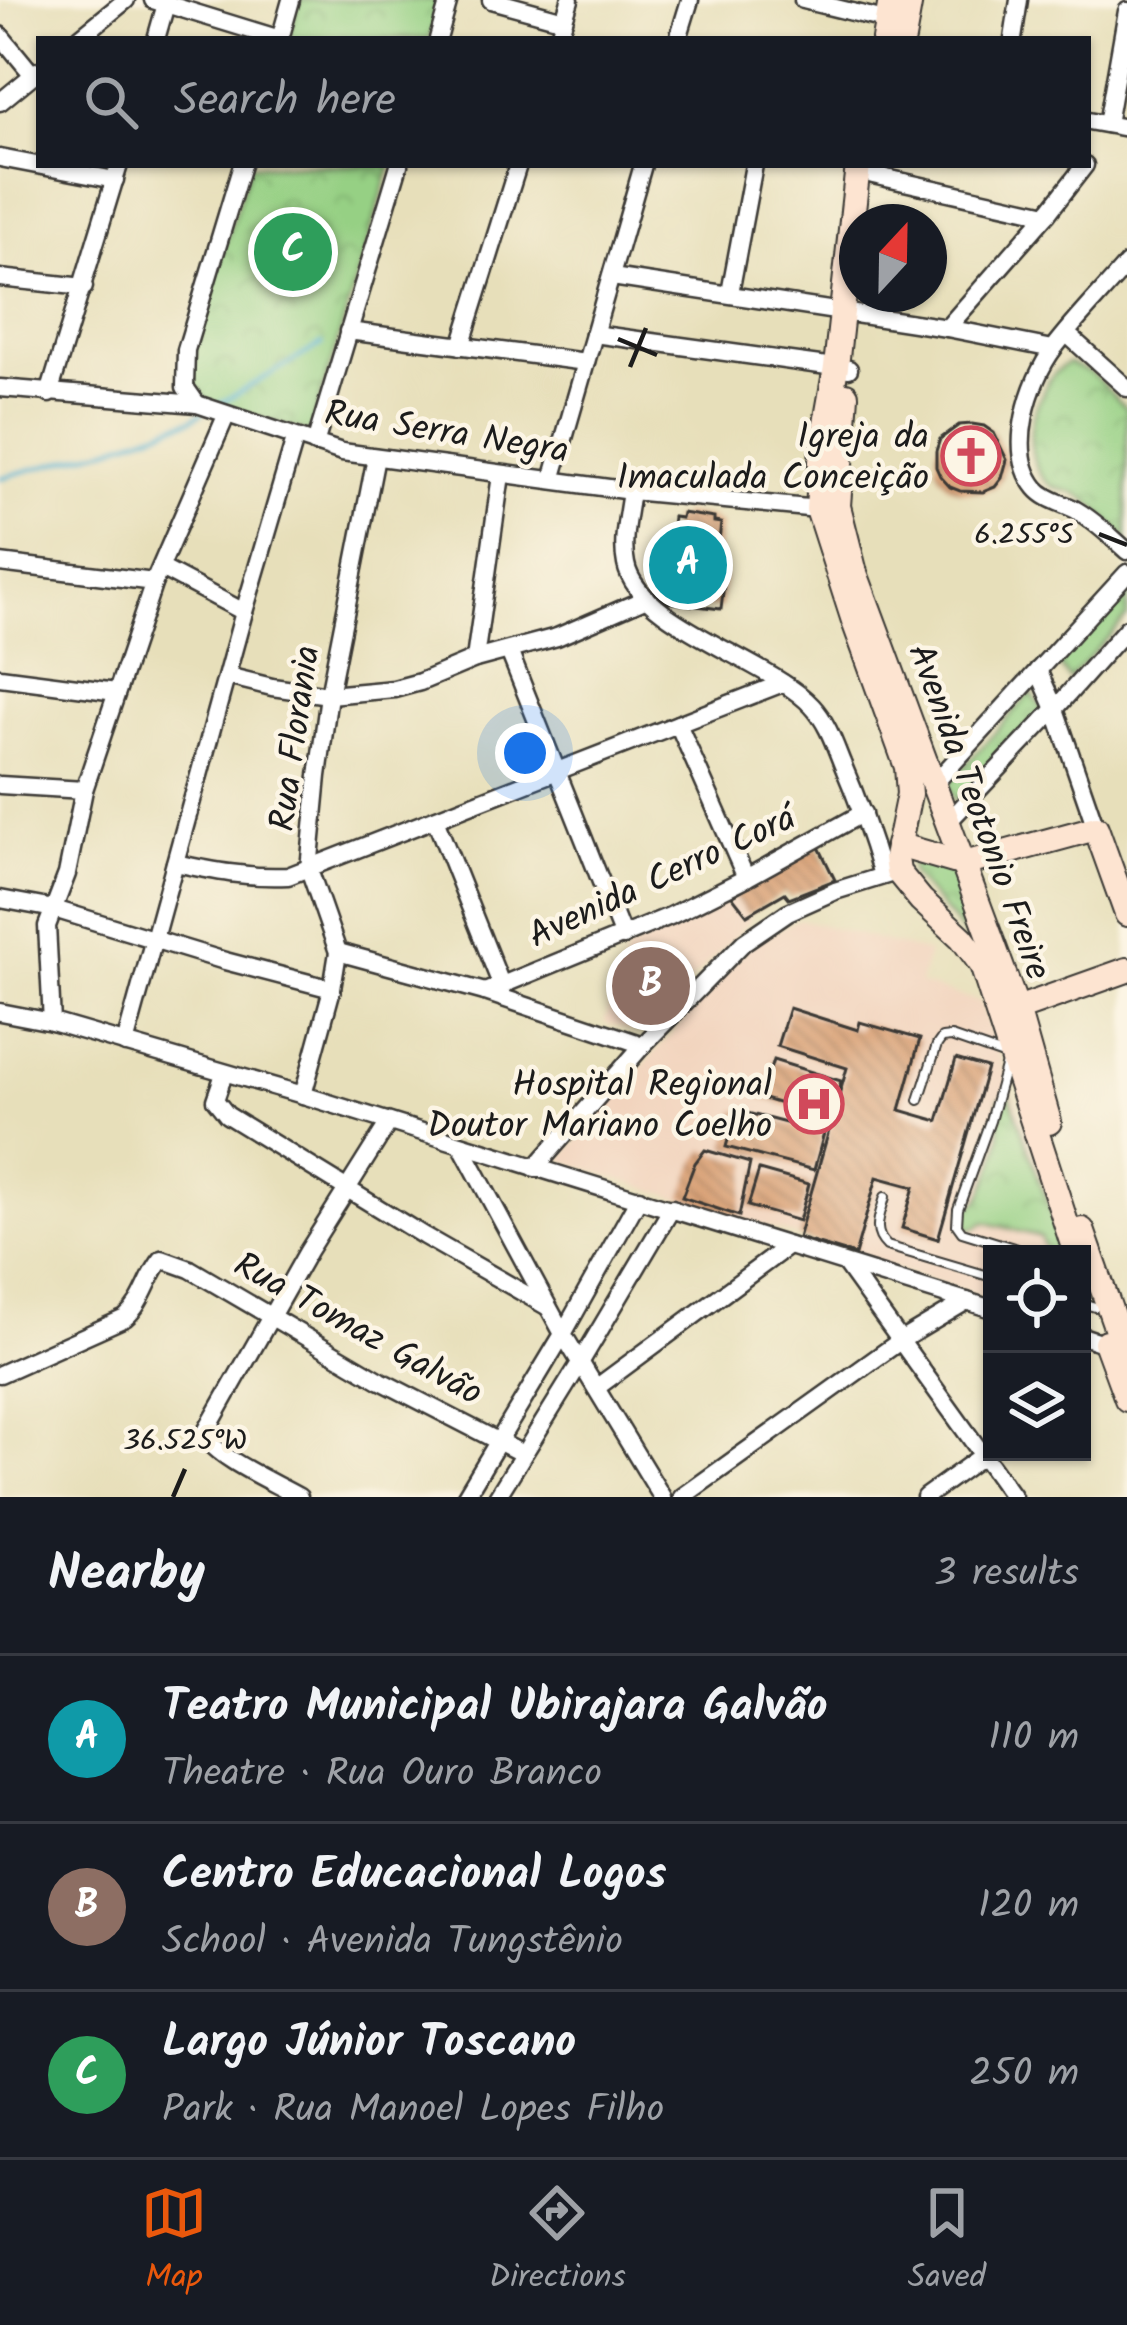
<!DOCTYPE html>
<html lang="en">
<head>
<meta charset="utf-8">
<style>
	body { margin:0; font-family:Kalam,sans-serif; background:#20242c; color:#f1f3f6 }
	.controls { position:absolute; right:36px; bottom:36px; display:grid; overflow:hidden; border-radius:0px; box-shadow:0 3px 9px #0004 }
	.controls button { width:108px; height:108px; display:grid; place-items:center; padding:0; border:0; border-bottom:3px solid #363941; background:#171b24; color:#f1f3f6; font:60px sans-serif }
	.compass { position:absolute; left:839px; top:204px; width:108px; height:108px; border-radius:50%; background:#171b24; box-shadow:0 3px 9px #0004; rotate:22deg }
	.you { position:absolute; left:525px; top:753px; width:42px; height:42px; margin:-30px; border:9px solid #fff; border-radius:50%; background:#1a73e8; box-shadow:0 0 0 18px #1a73e833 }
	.badge { display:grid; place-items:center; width:78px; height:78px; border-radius:50%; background:#ea580c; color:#fff; font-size:39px; font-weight:700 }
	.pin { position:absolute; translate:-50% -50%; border:6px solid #fff; box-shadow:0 3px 12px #0006 }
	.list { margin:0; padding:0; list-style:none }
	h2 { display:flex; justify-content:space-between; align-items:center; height:156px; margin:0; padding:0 48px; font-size:51px }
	h2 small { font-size:39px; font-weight:400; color:#9ea1a6 }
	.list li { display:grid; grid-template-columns:78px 1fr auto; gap:36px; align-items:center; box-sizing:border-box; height:168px; padding:0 48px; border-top:3px solid #363941 }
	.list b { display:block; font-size:45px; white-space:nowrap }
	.list p { margin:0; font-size:39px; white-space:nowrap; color:#9ea1a6 }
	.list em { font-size:39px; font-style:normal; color:#9ea1a6 }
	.icon { flex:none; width:66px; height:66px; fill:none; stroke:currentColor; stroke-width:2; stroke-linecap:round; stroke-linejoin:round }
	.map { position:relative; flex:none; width:1127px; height:1497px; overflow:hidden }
	.search { position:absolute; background:#171b24; box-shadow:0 3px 9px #0004; left:36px; right:36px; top:36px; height:132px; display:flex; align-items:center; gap:30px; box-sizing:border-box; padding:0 42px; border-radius:0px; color:#9ea1a6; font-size:45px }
	.sheet { height:660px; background:#171b24 }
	nav { display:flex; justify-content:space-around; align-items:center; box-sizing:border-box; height:168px; border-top:3px solid #363941; background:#171b24; font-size:33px; color:#9ea1a6 }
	nav a { display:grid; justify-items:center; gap:6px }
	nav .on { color:#ea580c }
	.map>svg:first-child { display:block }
	.built { fill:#f2d4be }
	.park { fill:url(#park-crowns); stroke:#597650; stroke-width:3 }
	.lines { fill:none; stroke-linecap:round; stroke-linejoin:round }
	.stream { stroke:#51b0cf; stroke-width:4.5 }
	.building { fill:url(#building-back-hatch) }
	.lane-casing { stroke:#3a3934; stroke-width:12 }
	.street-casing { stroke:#3a3934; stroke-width:21 }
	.secondary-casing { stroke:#3a3934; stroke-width:28 }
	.lane { stroke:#fff; stroke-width:8 }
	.street { stroke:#fff; stroke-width:16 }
	.secondary { stroke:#fde4d1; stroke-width:24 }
	.ticks { fill:none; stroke:#1c1c1c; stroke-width:4.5 }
	.labels { text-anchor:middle; stroke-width:9; stroke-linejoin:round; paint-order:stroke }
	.street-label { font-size:36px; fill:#1c1c1c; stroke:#fcf5e5 }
	.poi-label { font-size:36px; fill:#1c1c1c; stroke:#fcf5e5; text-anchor:end }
	.ticks-label { font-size:30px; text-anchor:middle; fill:#1c1c1c; stroke:#fcf5e5; stroke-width:9; stroke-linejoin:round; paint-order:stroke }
</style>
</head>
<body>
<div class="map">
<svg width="1127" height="1497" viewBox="0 0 1127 1497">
	<defs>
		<pattern id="park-crowns" width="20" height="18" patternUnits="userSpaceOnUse" patternTransform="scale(3)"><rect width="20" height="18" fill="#96d084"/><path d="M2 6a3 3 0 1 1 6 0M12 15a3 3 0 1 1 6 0" fill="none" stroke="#81b271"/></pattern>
		<pattern id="building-back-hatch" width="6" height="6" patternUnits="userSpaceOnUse" patternTransform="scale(3)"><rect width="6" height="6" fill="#d5986b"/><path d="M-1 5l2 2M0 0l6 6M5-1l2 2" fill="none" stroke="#ac7b57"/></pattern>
	</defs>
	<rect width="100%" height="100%" fill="#fcf5e5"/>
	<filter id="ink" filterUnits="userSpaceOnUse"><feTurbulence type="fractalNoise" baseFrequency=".00833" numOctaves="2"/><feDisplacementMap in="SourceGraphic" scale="24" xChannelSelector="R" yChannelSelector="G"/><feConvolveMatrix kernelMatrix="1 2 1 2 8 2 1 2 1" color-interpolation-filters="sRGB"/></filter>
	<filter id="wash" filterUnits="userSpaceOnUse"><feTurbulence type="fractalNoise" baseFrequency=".004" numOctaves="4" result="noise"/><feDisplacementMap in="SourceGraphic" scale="48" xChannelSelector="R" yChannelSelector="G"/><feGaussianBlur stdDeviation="2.7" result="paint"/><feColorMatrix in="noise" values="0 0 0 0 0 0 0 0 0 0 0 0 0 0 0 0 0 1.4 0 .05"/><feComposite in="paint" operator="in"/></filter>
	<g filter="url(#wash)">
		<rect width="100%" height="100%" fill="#e7dfba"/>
		<g class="built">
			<polygon points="732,896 751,920 639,1033 604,1023 627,950"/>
			<polygon points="799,919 928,953 920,984 981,1002 1069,1254 992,1254 992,1300 560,1160 750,944"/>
		</g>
		<g class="park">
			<polygon points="300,0 441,0 429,39 288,39"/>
			<polygon points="250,165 391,165 310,433 213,404 201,395 192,377 195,340"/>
			<path d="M1068 363 1091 373 1127 409V540C1113 526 1096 504 1079 495 1070 490 1060 491 1052 486 1028 471 1027 430 1036 408 1043 390 1050 372 1068 363Z"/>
			<polygon points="1125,586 1127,588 1127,617 1069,679 1057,662"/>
			<polygon points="1031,693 1044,711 955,801 948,784"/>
			<polygon points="927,860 955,871 986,959 911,873 912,863"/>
			<path d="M1009 1094 1063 1246 1062 1251 1058 1254 1047 1252 1040 1237 985 1222 973 1229 963 1226C960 1206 974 1211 982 1195 989 1180 998 1155 1000 1138 1002 1125 996 1113 999 1099Z"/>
		</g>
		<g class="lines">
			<g class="stream">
				<polyline points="218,405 322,344"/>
				<polyline points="0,478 103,450 191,420 203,413"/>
			</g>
		</g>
		<g id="blocks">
			<g class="building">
				<polygon points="972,424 984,426 994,433 1007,460 1002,478 995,487 983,492 960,491 950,487 940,476 936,467 936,451 940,439 959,425"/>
				<polygon points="682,513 714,518 714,522 721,523 715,574 725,576 721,609 666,602 656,592 651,569 668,560 673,517 681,518"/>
				<polygon points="818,845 835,880 789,898 785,893 747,915 732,896"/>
				<polygon points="789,1008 858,1030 860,1022 920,1039 900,1110 938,1121 956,1059 987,1068 938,1239 902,1228 914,1187 877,1177 855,1255 798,1238 847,1068 777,1046"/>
				<polygon points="773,1060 841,1081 830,1119 761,1098"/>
				<polygon points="736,1110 824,1133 814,1170 726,1147"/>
				<polygon points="705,1150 750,1163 739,1216 682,1197 695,1163"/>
				<polygon points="759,1170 809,1184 799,1221 748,1206"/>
			</g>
		</g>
	</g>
	<g filter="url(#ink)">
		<use href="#blocks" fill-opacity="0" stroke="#3a3934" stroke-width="3"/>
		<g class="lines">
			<g class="lane-casing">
				<g id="lane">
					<polyline points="1006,1063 990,1121 958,1209 957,1225 962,1232 1033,1254"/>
					<polyline points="919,1100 937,1045 942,1038 951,1037 1006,1056"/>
					<path d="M885 1197C880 1216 871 1231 887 1246L992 1277"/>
					<polyline points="1082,1303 1095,1307"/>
				</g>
			</g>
			<g class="street-casing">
				<g id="street">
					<polyline points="153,0 280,39"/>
					<polyline points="491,0 564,20"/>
					<polyline points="803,0 893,22"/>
					<polyline points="0,35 33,75"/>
					<polyline points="78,39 126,0"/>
					<polyline points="156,39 166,4"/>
					<polyline points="280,39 291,0"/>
					<polyline points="438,39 449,0"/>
					<polyline points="558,39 570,0"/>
					<polyline points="678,39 690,0"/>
					<polyline points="1013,39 1019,0"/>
					<polyline points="0,102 39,70"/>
					<polyline points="1088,121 1127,128"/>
					<polyline points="1107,124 1127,11"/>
					<polyline points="0,158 115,180"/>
					<polyline points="873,175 1047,214"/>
					<path d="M1127 264C1103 292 1076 319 1054 348 1029 381 1006 452 1036 488 1046 500 1063 503 1076 510 1095 521 1111 537 1127 551"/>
					<polyline points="612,277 947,328 1053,349"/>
					<polyline points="0,278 84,287"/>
					<polyline points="730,293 754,165"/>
					<polyline points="947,328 1047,214 1085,165"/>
					<polyline points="348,331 586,362"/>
					<polyline points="594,334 849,369"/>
					<polyline points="1067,334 1127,388"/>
					<polyline points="461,346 518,165"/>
					<polyline points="0,388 197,404 342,452 631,491 818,509"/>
					<polyline points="49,394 119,165"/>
					<polyline points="197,404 185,387 186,350 242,165"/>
					<polyline points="315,444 399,165"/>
					<polyline points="552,480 643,165"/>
					<path d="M631 491C628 515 621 540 626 564 637 624 771 661 812 706 827 722 834 743 842 763 858 800 871 837 882 875"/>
					<polyline points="0,563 154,582"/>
					<polyline points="161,568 244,612"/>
					<polyline points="509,651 623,937"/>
					<polyline points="475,659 501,475"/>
					<polyline points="1038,670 1055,709 1096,828"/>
					<polyline points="227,676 272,687 329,695 394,689 420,682 475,659 557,637 647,598"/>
					<polyline points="0,677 116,692"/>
					<polyline points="678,724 746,878"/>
					<polyline points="0,785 84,790"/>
					<polyline points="933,785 1127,573"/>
					<polyline points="435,819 501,984"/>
					<polyline points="949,821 1055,709 1127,628"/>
					<path d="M175 863C213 871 249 878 288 876L783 683"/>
					<polyline points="0,899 54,909 225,961 332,989"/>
					<polyline points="338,952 485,992 643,1045"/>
					<polyline points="485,992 670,916 746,878 863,813"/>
					<polyline points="0,1012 52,1022 303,1095 992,1309"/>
					<polyline points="52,1022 47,926 67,874 84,790 154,582 226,416"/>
					<polyline points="125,1044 244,612 295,439"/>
					<polyline points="224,1074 215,1100 227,1115 424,1236 548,1307"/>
					<polyline points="303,1095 332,989 338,952 309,869 318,776 329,695 376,457"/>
					<polyline points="461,1145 563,1334 662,1497"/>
					<polyline points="535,1168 643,1045 744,942 788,912 835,891 893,873"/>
					<polyline points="846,1265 1013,1497"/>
					<polyline points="1082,1336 1106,1344"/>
					<path d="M0 1374 125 1318C144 1302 147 1277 162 1259L190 1269 381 1381 523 1454"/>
					<polyline points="596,1388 788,1246"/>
					<path d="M299 1497C273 1482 218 1459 204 1435L308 1251 389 1122"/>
					<polyline points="465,1497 563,1334 639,1198"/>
					<polyline points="497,1497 580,1363 672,1208"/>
					<polyline points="682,1497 900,1341 967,1301"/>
					<polyline points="925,1497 982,1456"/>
				</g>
			</g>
			<g class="secondary-casing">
				<g id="secondary">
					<polyline points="884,39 891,0"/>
					<polyline points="903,39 910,0"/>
					<polyline points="858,165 836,367 822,446 818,509 855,624 907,767 909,794 896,858 898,872 921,900 962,938 982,965 1076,1254"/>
					<polyline points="846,395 838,506 855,573 1017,1009 1049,1122"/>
					<polyline points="898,845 964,864 1096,828 1127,914"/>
					<polyline points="1017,1009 1127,970"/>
					<polyline points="1082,1230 1127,1358"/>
					<polyline points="1106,1342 1127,1399"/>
				</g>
			</g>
			<use href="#lane" class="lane"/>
			<use href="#street" class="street"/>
			<use href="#secondary" class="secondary"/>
		</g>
	</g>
	<path class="ticks" d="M618 339 657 355M630 367 646 328M1099 534 1127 545M173 1497 185 1469"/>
	<defs>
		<g id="church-ring" transform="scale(3)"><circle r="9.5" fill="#fcf5e5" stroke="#d1495b" stroke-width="1.5"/><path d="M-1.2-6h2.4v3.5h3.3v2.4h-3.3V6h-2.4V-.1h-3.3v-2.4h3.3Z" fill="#d1495b"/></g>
		<g id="hospital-ring" transform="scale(3)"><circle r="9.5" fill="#fcf5e5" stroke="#d1495b" stroke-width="1.5"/><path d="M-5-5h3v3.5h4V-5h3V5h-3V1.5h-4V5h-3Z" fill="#d1495b"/></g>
	</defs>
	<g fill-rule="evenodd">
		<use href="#church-ring" x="971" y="456"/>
		<use href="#hospital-ring" x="814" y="1104"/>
	</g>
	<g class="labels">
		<g class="street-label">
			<text transform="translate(447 430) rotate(9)" y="13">Rua Serra Negra</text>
			<text transform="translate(293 738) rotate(-82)" y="13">Rua Florania</text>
			<text transform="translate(981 811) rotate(70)" y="13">Avenida Teotonio Freire</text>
			<text transform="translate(661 875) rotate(-25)" y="13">Avenida Cerro Corá</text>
			<text transform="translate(359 1327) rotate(29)" y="13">Rua Tomaz Galvão</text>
		</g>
		<g class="poi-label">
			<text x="929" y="448">Igreja da<tspan x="929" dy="41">Imaculada Conceição</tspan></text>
			<text x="772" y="1096">Hospital Regional<tspan x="772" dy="41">Doutor Mariano Coelho</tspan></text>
		</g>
	</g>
	<g class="ticks-label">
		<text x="1024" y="544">6.255°S</text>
		<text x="185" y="1450">36.525°W</text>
	</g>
</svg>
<div class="controls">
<button><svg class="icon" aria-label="locate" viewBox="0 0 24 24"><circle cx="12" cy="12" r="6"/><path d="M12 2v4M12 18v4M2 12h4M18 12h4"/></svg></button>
<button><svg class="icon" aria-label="layers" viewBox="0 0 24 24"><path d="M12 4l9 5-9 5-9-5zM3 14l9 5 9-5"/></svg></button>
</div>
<svg class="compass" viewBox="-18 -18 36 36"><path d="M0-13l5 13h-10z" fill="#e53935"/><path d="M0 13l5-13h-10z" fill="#9ea1a6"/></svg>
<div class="you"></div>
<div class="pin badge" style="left:688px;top:565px;background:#0f9aa8">A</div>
<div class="pin badge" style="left:651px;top:986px;background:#8d6e63">B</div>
<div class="pin badge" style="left:293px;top:252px;background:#2e9e5b">C</div>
<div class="search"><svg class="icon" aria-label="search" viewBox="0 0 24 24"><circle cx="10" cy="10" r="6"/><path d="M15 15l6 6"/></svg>Search here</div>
</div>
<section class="sheet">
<h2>Nearby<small>3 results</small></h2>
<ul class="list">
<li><span class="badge" style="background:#0f9aa8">A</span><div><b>Teatro Municipal Ubirajara Galvão</b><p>Theatre · Rua Ouro Branco</p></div><em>110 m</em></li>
<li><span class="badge" style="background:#8d6e63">B</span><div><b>Centro Educacional Logos</b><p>School · Avenida Tungstênio</p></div><em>120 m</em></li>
<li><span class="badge" style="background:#2e9e5b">C</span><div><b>Largo Júnior Toscano</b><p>Park · Rua Manoel Lopes Filho</p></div><em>250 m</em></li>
</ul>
</section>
<nav>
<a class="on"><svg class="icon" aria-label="map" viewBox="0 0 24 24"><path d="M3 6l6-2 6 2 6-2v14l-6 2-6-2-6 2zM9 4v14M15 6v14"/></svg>Map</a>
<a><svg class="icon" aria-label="directions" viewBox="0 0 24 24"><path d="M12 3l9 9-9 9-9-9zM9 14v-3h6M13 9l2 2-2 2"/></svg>Directions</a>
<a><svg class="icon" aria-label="saved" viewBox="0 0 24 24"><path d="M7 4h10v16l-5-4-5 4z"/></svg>Saved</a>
</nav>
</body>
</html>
